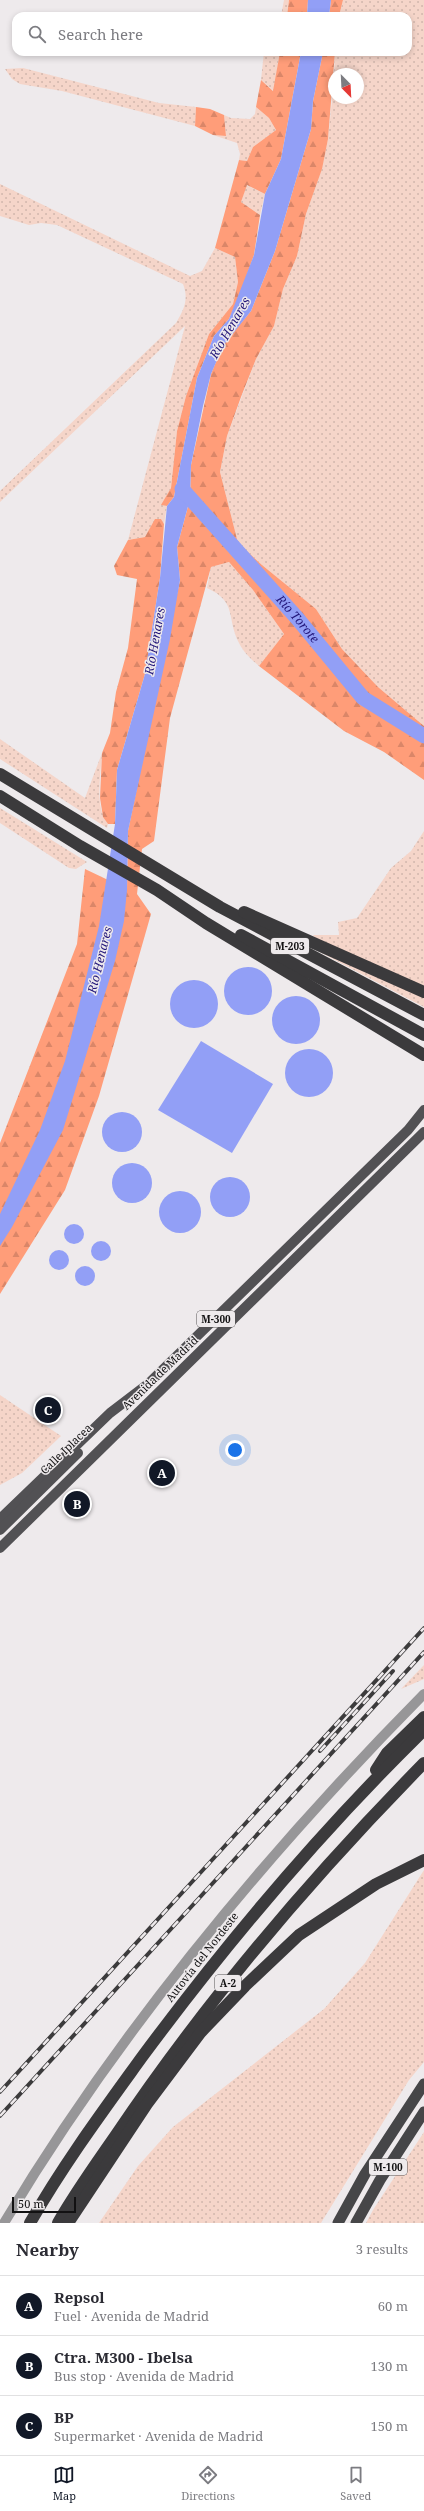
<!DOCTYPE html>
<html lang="en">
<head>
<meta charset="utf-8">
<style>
	body { margin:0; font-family:"Noto Serif",serif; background:#f2f2f3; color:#2b2b33 }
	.compass { position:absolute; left:328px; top:68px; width:36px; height:36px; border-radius:50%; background:#fff; box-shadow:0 2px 6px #0003; rotate:156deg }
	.scale { position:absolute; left:12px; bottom:10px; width:64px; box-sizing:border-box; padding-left:4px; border:2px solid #121112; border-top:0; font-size:11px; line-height:14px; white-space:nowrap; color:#121112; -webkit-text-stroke:3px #eeeaec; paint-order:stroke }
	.you { position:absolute; left:235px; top:1450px; width:14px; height:14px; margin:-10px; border:3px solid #fff; border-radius:50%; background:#1a73e8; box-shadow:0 0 0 6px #1a73e833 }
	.badge { display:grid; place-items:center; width:26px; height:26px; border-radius:50%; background:#111827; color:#fff; font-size:13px; font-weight:700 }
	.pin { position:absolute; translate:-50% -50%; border:2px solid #fff; box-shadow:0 1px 4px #0006 }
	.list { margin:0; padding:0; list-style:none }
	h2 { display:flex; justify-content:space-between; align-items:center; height:52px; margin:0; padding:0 16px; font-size:17px }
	h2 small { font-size:13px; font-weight:400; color:#7c7c81 }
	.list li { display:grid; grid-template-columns:26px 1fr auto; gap:12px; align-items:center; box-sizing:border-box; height:60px; padding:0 16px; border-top:1px solid #e1e1e2 }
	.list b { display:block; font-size:15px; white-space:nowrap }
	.list p { margin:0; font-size:13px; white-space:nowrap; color:#7c7c81 }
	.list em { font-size:13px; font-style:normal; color:#7c7c81 }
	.icon { flex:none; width:22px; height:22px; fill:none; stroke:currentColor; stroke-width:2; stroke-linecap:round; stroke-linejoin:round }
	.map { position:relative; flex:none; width:424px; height:2223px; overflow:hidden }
	.search { position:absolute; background:#fff; box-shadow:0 2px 6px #0003; left:12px; right:12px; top:12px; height:44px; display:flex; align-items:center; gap:10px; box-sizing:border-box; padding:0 14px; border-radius:12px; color:#7c7c81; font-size:15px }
	.sheet { height:232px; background:#fff }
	nav { display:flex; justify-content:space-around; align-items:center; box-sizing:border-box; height:56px; border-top:1px solid #e1e1e2; background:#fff; font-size:11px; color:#7c7c81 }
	nav a { display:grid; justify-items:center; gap:2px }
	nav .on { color:#111827 }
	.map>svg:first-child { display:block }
	.grass { fill:url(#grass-dots) }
	.forest { fill:url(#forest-firs) }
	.water { fill:#929ff6 }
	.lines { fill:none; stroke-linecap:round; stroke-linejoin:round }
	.river { stroke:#929ff6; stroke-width:15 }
	.tertiary { stroke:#979698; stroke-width:10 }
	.primary { stroke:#525154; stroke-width:10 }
	.trunk { stroke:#464648; stroke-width:11 }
	.motorway { stroke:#3b3a3c; stroke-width:12 }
	.rail-casing { stroke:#3c3b3c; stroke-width:4 }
	.rail { stroke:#eeeaec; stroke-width:2.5; stroke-dasharray:8; stroke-linecap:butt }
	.labels { text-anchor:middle; stroke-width:3; stroke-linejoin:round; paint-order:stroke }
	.shield { fill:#eeeaec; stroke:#545253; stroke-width:1 }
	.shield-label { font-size:10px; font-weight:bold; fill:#121112 }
	.street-label { font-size:11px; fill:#121112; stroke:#eeeaec }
	.water-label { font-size:12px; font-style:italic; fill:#22167a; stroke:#eeeaec }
</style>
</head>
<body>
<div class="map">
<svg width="424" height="2223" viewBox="0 0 424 2223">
	<defs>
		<pattern id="grass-dots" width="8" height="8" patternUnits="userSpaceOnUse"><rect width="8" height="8" fill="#f5d5c9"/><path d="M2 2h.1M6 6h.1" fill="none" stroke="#d1b6ac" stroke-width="1.8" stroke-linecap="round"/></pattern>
		<pattern id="forest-firs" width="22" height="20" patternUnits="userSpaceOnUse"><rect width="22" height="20" fill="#ff9d79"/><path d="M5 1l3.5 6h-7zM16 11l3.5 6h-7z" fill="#da8668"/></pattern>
	</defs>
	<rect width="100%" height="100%" fill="#eeeaec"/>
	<g class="grass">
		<polygon points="284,0 289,0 287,16 281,16"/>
		<polygon points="343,0 424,0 424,726 378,687 342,649 316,609 262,565 238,543 220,472 227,436 256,359 274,326 283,289 297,256 306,214 321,171 328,139 334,80 334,98 358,98 358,74 334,74 335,52 408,52 408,16 339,16"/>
		<polygon points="264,52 280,52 274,91 261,80"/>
		<polygon points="23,68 159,103 196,107 195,126 62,91 20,84 12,79 5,69"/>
		<polygon points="256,107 269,118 276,130 253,147 247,161 239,160 240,154 237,143 213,135 226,136 224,115 231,118 250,119 255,114"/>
		<path d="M0 184 190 276 202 271 215 248 235 257 238 282 233 304 209 334 186 396 177 431 171 488 162 505 167 506 164 524 161 519 145 537 128 540 185 326 0 502V491L176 323C184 310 189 299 183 284L57 225 41 223 29 225 0 216Z"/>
		<polygon points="246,185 265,194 260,215 241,202"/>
		<path d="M229 562 253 590 284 634 259 666C251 659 244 653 239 643 226 618 238 602 207 588L211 567Z"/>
		<path d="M0 739 85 798 102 753C101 775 94 806 108 824L107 828 0 759Z"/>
		<polygon points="0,808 87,862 76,869 69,868 0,823"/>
		<polygon points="424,831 424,988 318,941 313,935 339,935 338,922 357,918 391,868 411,851"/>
		<polygon points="312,948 424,997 424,1007"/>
		<polygon points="0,1395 61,1436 22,1473 0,1485"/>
		<polygon points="424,1665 424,1679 401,1689"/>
		<polygon points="424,1870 424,2062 409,2080 321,2223 99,2223 138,2166 173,2127 324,2009 365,1963"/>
		<polygon points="424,2132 424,2223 366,2223 373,2210"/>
	</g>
	<g class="forest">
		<polygon points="289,0 308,0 307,16 287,16"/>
		<polygon points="331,0 343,0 339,16 329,16"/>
		<polygon points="280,52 301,52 281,159 265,194 247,185 241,202 260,215 254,255 240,294 229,319 214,336 197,378 174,497 167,506 161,505 171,488 177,431 186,396 209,334 233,304 238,282 235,257 215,248 239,160 247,161 253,147 276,130 269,118 256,107 261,80 273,91"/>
		<polygon points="323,52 335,52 328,139 322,169 306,214 297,256 283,289 274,326 256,359 241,397 227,436 220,472 238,543 262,565 316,609 342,649 378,687 424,726 424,780 384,752 344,731 259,666 284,634 253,590 229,562 211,567 170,718 154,841 142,849 137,894 151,914 99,1096 65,1190 0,1294 0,1143 77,944 85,869 127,889 128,831 180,580 177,547 190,499 191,465 211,374 223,345 251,311 275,251 311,129 313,101"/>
		<polygon points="196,107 210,109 224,115 226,136 213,135 195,126"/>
		<polygon points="155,519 161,519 164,524 160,578 145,674 117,770 115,824 108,824 103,817 100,798 102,753 110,733 116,692 128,648 137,579 117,575 114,566 128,540 145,537"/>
	</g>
	<g class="water">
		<polygon points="308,0 331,0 329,16 307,16"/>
		<polygon points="301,52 323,52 313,101 311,129 275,251 251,311 223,346 211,374 203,406 191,465 190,499 177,547 180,580 170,639 128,831 127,890 124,921 115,961 63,1130 12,1227 0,1246 0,1214 40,1130 65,1061 99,926 115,824 117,770 145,674 160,578 167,506 174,497 197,378 214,336 229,319 254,255 265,194 281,159"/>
		<circle cx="248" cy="991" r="24"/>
		<circle cx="194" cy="1004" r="24"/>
		<circle cx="296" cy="1020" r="24"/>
		<polygon points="201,1041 273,1084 232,1153 158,1110"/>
		<circle cx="309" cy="1073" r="24"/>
		<circle cx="122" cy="1132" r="20"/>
		<circle cx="132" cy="1183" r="20"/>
		<circle cx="230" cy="1197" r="20"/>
		<circle cx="180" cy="1212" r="21"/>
		<circle cx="74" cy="1234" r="10"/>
		<circle cx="101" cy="1251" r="10"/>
		<circle cx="59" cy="1260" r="10"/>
		<circle cx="85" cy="1276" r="10"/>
	</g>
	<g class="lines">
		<path class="river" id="s1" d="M182 489 297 618 363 698 424 736"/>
		<path class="tertiary" d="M4 2223C120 2029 265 1855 424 1694"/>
		<g class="primary">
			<polyline points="0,1519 110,1413 148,1384 408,1130 424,1110"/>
			<polyline points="0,1530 78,1453"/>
			<polyline points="0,1548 424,1132"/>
		</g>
		<g class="trunk">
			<polyline points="338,2223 365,2174 424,2084"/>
			<polyline points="356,2223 380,2180 424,2112"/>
		</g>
		<g class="motorway">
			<polyline points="0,774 220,907 424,1015"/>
			<polyline points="0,796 80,846 157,890 206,923 424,1055"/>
			<polyline points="244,912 424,992"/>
			<polyline points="241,935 424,1035"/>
			<polyline points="376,1770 387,1753 424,1717"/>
			<path d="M30 2223C63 2165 103 2111 142 2057 228 1941 321 1831 424 1730"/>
			<path d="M58 2223C75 2193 96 2164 116 2135 206 2001 311 1878 424 1763"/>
			<polyline points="68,2223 147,2104 201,2032 245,1986 299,1935 376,1884 424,1860"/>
		</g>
		<g class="rail-casing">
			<g id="rail">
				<polyline points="320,1751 393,1671"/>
				<polyline points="0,2092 424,1628"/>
				<polyline points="0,2116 424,1652"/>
			</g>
		</g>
		<use href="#rail" class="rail"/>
	</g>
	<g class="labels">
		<g class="shield">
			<rect x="271" y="938" width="38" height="16" rx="3"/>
			<rect x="197" y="1311" width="38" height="16" rx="3"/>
			<rect x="215" y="1975" width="26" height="16" rx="3"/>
			<rect x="369" y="2159" width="38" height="16" rx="3"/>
		</g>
		<g class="shield-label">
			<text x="290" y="950">M-203</text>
			<text x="216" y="1323">M-300</text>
			<text x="228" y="1987">A-2</text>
			<text x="388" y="2171">M-100</text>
		</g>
		<g class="street-label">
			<text transform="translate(160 1373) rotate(-44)" y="4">Avenida de Madrid</text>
			<text transform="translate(66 1449) rotate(-44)" y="4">Calle Iplacea</text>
			<text transform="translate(202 1957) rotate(-52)" y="4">Autovía del Nordeste</text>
		</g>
		<g class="water-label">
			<text transform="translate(230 328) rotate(-60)" y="4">Río Henares</text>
			<text dy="4" stroke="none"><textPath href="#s1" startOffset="174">Río Torote</textPath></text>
			<text transform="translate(155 641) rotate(-80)" y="4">Río Henares</text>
			<text transform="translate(100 960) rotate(-76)" y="4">Río Henares</text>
		</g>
	</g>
</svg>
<svg class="compass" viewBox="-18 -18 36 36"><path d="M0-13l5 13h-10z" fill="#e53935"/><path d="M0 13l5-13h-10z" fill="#7c7c81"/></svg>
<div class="scale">50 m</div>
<div class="you"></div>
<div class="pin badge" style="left:162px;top:1473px">A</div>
<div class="pin badge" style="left:77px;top:1504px">B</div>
<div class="pin badge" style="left:48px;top:1410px">C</div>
<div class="search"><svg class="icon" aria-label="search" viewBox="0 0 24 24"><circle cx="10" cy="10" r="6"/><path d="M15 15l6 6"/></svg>Search here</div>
</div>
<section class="sheet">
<h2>Nearby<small>3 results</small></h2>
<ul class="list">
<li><span class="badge">A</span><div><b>Repsol</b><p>Fuel · Avenida de Madrid</p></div><em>60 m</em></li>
<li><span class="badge">B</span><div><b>Ctra. M300 - Ibelsa</b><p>Bus stop · Avenida de Madrid</p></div><em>130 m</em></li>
<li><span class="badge">C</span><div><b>BP</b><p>Supermarket · Avenida de Madrid</p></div><em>150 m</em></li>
</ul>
</section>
<nav>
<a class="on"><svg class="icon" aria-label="map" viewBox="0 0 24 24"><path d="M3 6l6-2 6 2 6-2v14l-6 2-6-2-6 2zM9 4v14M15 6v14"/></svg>Map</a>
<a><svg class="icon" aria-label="directions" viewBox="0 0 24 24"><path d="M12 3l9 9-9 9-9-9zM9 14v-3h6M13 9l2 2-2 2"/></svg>Directions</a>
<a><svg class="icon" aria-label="saved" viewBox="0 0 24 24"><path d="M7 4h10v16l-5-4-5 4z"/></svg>Saved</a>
</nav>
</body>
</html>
